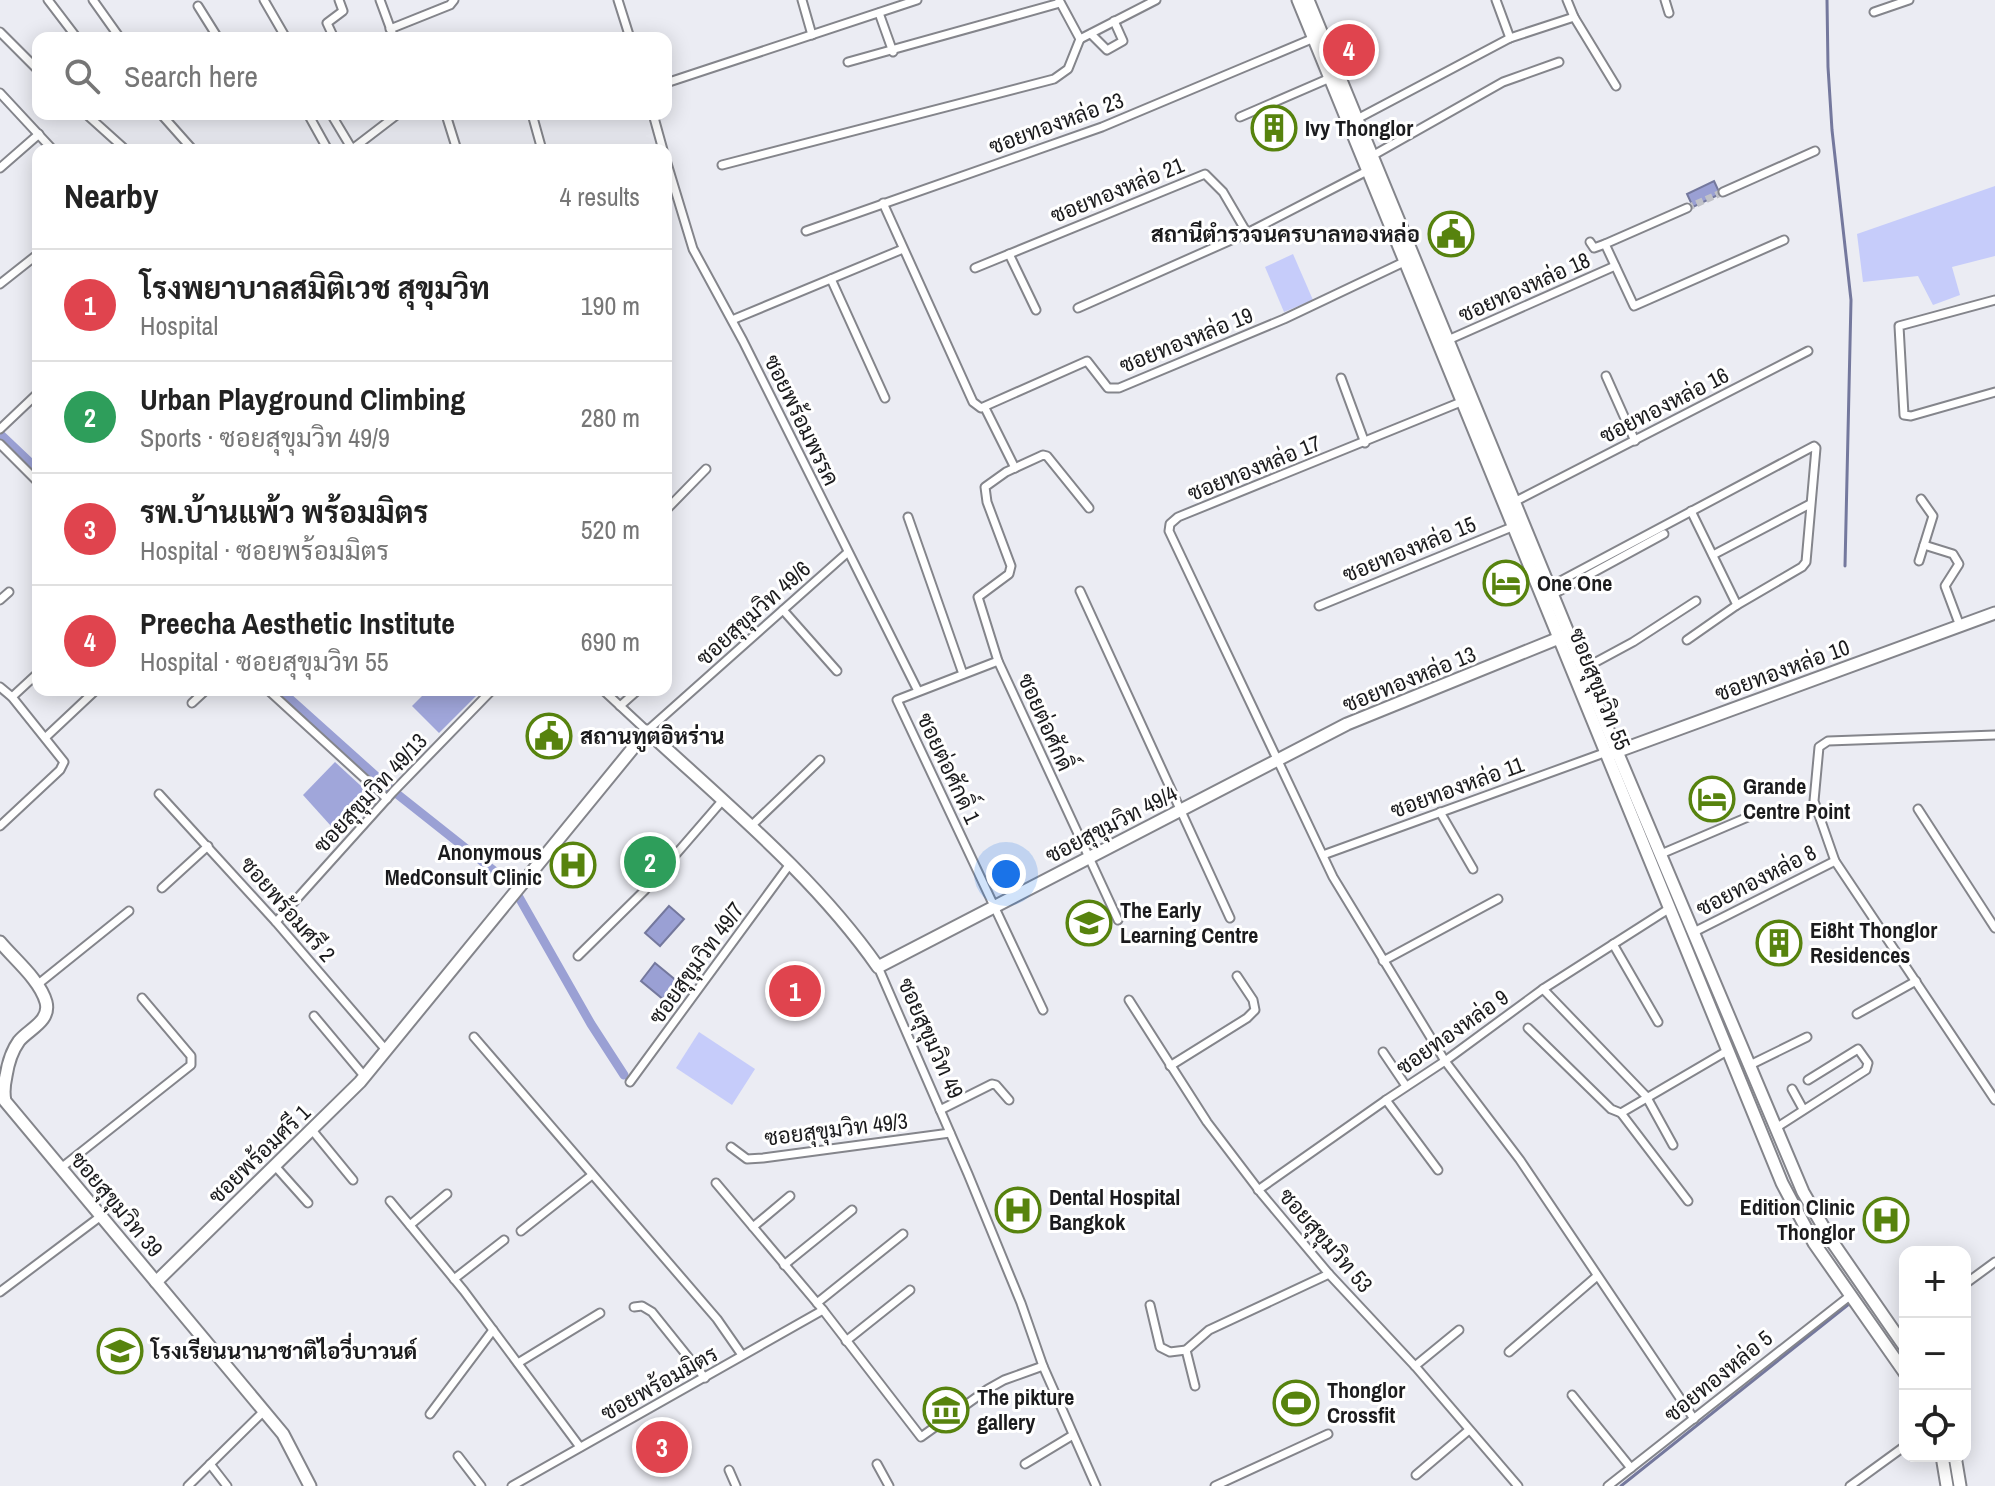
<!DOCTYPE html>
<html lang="en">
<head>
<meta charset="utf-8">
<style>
	body { margin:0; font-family:"Archivo Narrow",Sarabun,sans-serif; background:#f6f6f6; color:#222 }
	.controls { position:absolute; right:24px; bottom:24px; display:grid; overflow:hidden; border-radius:16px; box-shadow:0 4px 20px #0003 }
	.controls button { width:72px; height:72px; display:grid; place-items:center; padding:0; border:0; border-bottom:2px solid #e0e0e0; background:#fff; color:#222; font:40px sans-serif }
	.you { position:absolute; left:1006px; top:874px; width:28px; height:28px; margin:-20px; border:6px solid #fff; border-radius:50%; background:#1a73e8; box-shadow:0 0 0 12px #1a73e833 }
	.badge { display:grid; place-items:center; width:52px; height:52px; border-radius:50%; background:#57830e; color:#fff; font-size:26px; font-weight:700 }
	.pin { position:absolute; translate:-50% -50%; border:4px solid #fff; box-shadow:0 2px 8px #0006 }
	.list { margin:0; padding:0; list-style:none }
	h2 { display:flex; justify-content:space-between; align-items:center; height:104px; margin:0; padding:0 32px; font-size:34px }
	h2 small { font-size:26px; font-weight:400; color:#767676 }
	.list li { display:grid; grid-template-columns:52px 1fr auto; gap:24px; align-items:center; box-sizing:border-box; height:112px; padding:0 32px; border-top:2px solid #e0e0e0 }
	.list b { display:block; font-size:30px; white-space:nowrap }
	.list p { margin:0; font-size:26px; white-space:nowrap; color:#767676 }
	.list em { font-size:26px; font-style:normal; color:#767676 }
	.icon { flex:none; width:44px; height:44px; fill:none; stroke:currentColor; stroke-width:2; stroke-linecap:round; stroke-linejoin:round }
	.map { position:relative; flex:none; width:1995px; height:1486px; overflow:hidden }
	.search { position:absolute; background:#fff; box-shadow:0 4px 20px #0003; left:32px; top:32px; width:640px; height:88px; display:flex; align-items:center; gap:20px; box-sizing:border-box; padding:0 28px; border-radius:16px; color:#767676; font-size:30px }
	.panel { position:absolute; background:#fff; box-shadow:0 4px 20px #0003; left:32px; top:144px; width:640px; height:552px; border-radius:16px }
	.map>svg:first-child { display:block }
	.green { fill:#c6ccfa }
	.forest { fill:#a0a6da }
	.water { fill:#9aa0d4; stroke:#74789d; stroke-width:2 }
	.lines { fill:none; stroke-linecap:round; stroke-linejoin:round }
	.stream { stroke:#74789d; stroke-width:3 }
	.canal { stroke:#9aa0d4; stroke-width:9 }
	.street-tunnel { stroke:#c1c2c8; stroke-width:7; stroke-dasharray:7 3.5; stroke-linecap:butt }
	.street-casing { stroke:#84858b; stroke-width:11 }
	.secondary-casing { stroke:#84858b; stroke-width:15 }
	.street { stroke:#fff; stroke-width:7 }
	.secondary { stroke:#fff; stroke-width:11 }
	.labels { text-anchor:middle; stroke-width:6; stroke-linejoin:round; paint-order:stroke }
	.street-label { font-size:22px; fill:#1b1b1d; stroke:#fff }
	.poi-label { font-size:22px; font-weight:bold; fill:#1b1b1d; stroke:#fff; text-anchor:start }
</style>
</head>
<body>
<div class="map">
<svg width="1995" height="1486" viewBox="0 0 1995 1486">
	<rect width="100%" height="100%" fill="#ebecf3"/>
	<g class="green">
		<polygon points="1995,186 1995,256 1952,267 1960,295 1933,305 1918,276 1863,282 1857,234"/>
		<polygon points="1293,254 1313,300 1284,312 1265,267"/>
		<polygon points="699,1032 755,1069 732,1105 676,1068"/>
	</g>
	<g class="forest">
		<polygon points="428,690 482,690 439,733 412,706"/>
		<polygon points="335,762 373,797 340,836 303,795"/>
	</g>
	<g class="water">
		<polygon points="1714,181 1720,194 1693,207 1687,194"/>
		<polygon points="669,906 684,919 660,946 645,933"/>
		<polygon points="655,963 678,982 664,1000 641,981"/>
	</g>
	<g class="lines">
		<g class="stream">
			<polyline points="1827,0 1828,67 1832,130 1851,300 1845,566"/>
			<polyline points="1621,1486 1849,1304"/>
		</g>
		<g class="canal">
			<polyline points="0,434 38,470"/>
			<polyline points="280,690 387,786 512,885 591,1024 624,1075"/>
		</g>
		<polyline class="street-tunnel" points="1687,208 1723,192"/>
		<g class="street-casing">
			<g id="street">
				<polyline points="48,0 77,38"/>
				<polyline points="93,0 120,38"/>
				<polyline points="264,0 286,38"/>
				<polyline points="380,0 394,38"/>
				<polyline points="618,0 630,38"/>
				<polyline points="802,0 812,35"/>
				<polyline points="1059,0 1080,39"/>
				<polyline points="1496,0 1510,38"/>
				<polyline points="1567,0 1574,17 1616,86"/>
				<polyline points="1665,0 1669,13"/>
				<polyline points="198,6 218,38"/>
				<polyline points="1874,12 1909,0"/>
				<polyline points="879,13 893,52"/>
				<polyline points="390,29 450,5 454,0"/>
				<polyline points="0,32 38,70"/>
				<polyline points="1091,34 1107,50 1123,41 1114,21"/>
				<polyline points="334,38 327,23 343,11 339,0"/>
				<polyline points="1080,39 1156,0"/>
				<polyline points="848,62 1060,3"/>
				<polyline points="666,83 917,0"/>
				<polyline points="0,93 53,150"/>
				<polyline points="86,114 126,150"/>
				<polyline points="161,114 193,150"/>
				<polyline points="308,114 328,150"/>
				<polyline points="331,114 352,149"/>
				<polyline points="532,114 542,150"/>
				<polyline points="653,114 663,150"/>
				<polyline points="1240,117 1330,78"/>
				<polyline points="447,118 457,150"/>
				<polyline points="1357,119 1510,38 1574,17"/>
				<polyline points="351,150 398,114"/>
				<polyline points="1372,156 1503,82 1559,62"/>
				<polyline points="666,160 693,249 743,341 918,691"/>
				<polyline points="722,165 1054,79 1068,69 1080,39"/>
				<polyline points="0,168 39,134"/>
				<polyline points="1723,192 1815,151"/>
				<polyline points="883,203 973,402 981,408 1087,361 1108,388 1119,388 1284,319 1404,262"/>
				<polyline points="1687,208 1605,244 1634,306 1784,240"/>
				<polyline points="806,231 1102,127 1314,38"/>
				<polyline points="1590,242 1594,248 1605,244"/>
				<polyline points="1009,254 1036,310"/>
				<polyline points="975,268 1205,174 1223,192 1247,233"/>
				<polyline points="831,279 885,398"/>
				<polyline points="0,284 38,254"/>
				<polyline points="1995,300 1899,326 1904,415 1911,416 1995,392"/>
				<polyline points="1078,308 1247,233 1367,171"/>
				<polyline points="732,320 903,249"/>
				<polyline points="1448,340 1615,266"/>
				<polyline points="1606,376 1635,441"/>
				<polyline points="1341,378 1365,443"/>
				<polyline points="1461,402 1178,517 1170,524 1169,531 1333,877 1445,1061 1520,1160 1694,1419"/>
				<polyline points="985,408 1015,468"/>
				<polyline points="0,429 38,393"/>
				<polyline points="0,444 38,482"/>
				<polyline points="1514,502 1808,351"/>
				<polyline points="1089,508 1047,456 1043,455 1006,472 985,487 987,502 1011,566 1009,574 978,597 998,661 1118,920"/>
				<polyline points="666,510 706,469"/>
				<polyline points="1691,511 1737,605"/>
				<polyline points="908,517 963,674"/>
				<polyline points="1924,545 1953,554 1959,564 1945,586 1960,626"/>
				<polyline points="1713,555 1810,504"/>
				<polyline points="1919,561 1933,516 1921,499"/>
				<polyline points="1549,587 1814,446 1816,448 1806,562 1802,567 1737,605 1687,640"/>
				<polyline points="1080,591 1230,918"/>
				<polyline points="1552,595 1664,534"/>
				<polyline points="0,600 9,592"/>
				<polyline points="1319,606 1512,527"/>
				<polyline points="783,610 837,671"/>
				<polyline points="998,661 897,700 1043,1010"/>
				<polyline points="1583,669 1633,642 1696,601"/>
				<polyline points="0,687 12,697 64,762 60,770 0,826"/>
				<polyline points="268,690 387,799"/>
				<polyline points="603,690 647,731 847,553"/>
				<polyline points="12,697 38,673"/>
				<polyline points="192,703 206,690"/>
				<polyline points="620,706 638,690"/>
				<polyline points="1995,735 1828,741 1819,747 1814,801 1835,861 1995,1100"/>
				<polyline points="46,737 96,690"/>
				<polyline points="159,794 276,922 386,1050"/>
				<polyline points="1918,809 1995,928"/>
				<polyline points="1440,812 1473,869"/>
				<polyline points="750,827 820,760"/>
				<polyline points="1661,854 1762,811"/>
				<polyline points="1323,855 1604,753"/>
				<polyline points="162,888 208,846"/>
				<polyline points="276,922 393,792 492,690"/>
				<polyline points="1694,932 1835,861"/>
				<polyline points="1613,944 1658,1022"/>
				<polyline points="578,956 645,890 722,801"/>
				<polyline points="1383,961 1498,899"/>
				<polyline points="878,967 968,1174 1021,1303 1043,1366 1096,1486"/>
				<polyline points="37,985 129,911"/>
				<polyline points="1543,989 1646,1096 1673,1145"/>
				<polyline points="1129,1000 1207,1122 1261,1193 1329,1274 1415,1366 1518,1486"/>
				<polyline points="1857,1014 1916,981"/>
				<polyline points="314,1016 365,1077"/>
				<polyline points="1528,1028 1611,1109 1621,1113 1688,1201"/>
				<polyline points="474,1037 717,1319 742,1355"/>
				<polyline points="1383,1052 1406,1086"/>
				<polyline points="1750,1065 1807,1037"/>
				<polyline points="1170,1066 1247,1018 1255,1010 1253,1000 1237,976"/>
				<polyline points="630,1082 790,864"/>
				<polyline points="1792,1089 1803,1109"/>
				<polyline points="1386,1100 1438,1170"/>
				<polyline points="940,1110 992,1084 996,1085 1009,1100"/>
				<polyline points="1621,1113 1727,1051"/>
				<polyline points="1776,1128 1866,1070 1868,1063 1858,1049 1808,1080"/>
				<polyline points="312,1130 353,1180"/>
				<polyline points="731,1147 747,1159 763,1158 950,1133"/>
				<polyline points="275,1166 308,1203"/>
				<polyline points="61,1168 191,1065 191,1056 142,998"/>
				<polyline points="716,1183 823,1310 921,1437 988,1389 1004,1380 1043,1366"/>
				<polyline points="1258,1190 1386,1100 1445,1061 1543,989 1670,908"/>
				<polyline points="390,1201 464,1291 580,1447"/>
				<polyline points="410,1225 447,1194"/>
				<polyline points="753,1227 790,1196"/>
				<polyline points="521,1231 592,1175"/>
				<polyline points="784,1265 852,1210"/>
				<polyline points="454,1279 504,1240"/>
				<polyline points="1965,1284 1995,1262"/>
				<polyline points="0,1292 101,1216"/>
				<polyline points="817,1303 903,1234"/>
				<polyline points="1150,1305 1160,1347 1170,1352 1186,1350 1209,1330 1329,1274"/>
				<polyline points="634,1307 642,1306 652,1312 705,1378"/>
				<polyline points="846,1341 910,1290"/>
				<polyline points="1186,1350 1195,1386"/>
				<polyline points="1509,1352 1596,1277"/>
				<polyline points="518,1363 600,1313"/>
				<polyline points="1415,1366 1459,1330"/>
				<polyline points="1572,1395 1631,1468"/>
				<polyline points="430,1414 493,1330"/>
				<polyline points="458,1456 481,1486"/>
				<polyline points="210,1464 227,1486"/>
				<polyline points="877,1464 889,1486"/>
				<polyline points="1025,1464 1073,1435"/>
				<polyline points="729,1470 736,1486"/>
				<polyline points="1416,1475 1469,1430"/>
				<polyline points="188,1486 264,1411"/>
				<polyline points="512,1486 823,1310"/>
				<polyline points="1215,1486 1328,1434"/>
				<polyline points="1608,1486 1851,1295"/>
				<polyline points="1850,1486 1905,1446"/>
			</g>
		</g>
		<g class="secondary-casing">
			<g id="secondary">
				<polyline points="1298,0 1782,1183 1814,1243 1905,1373"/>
				<polyline points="1308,0 1618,754 1803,1192 1831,1240 1905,1347"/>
				<polyline points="1613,753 1995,613"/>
				<path d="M0 942C14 959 40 980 46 1002 51 1021 29 1029 19 1041 11 1052 8 1063 6 1076 4 1085 3 1092 5 1101L283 1434 310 1486"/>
				<path d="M156 1282 360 1082 647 731C728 806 815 877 878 967L1347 724 1569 634"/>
				<polyline points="1942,1456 1947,1486"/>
				<polyline points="1955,1456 1960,1486"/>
			</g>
		</g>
		<use href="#street" class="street"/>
		<use href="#secondary" class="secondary"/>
	</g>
	<defs>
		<g id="building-ring" transform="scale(2.3)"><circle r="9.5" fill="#fff" stroke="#57830e" stroke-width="1.5"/><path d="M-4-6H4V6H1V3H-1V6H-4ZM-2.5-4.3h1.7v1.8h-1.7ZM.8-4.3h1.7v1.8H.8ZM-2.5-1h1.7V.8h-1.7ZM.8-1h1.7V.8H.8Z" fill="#57830e"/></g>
		<g id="civic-ring" transform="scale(2.3)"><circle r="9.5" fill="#fff" stroke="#57830e" stroke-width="1.5"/><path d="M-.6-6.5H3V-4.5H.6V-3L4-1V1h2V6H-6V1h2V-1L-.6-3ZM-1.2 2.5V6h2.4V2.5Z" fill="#57830e"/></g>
		<g id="hotel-ring" transform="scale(2.3)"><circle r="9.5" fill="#fff" stroke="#57830e" stroke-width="1.5"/><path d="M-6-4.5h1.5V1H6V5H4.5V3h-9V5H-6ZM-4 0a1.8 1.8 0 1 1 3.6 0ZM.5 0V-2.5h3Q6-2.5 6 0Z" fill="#57830e"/></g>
		<g id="hospital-ring" transform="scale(2.3)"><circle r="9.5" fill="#fff" stroke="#57830e" stroke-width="1.5"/><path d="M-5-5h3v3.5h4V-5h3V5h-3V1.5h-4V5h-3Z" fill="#57830e"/></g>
		<g id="school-ring" transform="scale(2.3)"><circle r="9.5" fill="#fff" stroke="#57830e" stroke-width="1.5"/><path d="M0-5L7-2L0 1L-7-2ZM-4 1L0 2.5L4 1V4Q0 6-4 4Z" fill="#57830e"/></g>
		<g id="stadium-ring" transform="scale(2.3)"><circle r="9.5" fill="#fff" stroke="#57830e" stroke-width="1.5"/><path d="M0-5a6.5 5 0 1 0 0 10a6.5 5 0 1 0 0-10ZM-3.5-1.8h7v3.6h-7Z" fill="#57830e"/></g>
		<g id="museum-ring" transform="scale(2.3)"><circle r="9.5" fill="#fff" stroke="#57830e" stroke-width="1.5"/><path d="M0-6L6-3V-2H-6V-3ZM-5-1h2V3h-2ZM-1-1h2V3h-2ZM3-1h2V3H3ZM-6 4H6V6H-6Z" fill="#57830e"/></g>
	</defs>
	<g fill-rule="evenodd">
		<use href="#building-ring" x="1274" y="128"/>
		<use href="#civic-ring" x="1451" y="234"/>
		<use href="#hotel-ring" x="1506" y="583"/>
		<use href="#civic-ring" x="549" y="736"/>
		<use href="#hotel-ring" x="1712" y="799"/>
		<use href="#hospital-ring" x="573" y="865"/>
		<use href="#school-ring" x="1089" y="923"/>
		<use href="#building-ring" x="1779" y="943"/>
		<use href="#hospital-ring" x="1018" y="1210"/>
		<use href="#hospital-ring" x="1886" y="1220"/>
		<use href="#school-ring" x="120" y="1351"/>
		<use href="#stadium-ring" x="1296" y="1403"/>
		<use href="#museum-ring" x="946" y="1410"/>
	</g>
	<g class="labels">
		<g class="street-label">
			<text transform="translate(1056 123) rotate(-20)" y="8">ซอยทองหล่อ 23</text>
			<text transform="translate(1117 190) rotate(-22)" y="8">ซอยทองหล่อ 21</text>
			<text transform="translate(1524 287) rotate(-24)" y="8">ซอยทองหล่อ 18</text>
			<text transform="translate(1186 340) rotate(-22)" y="8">ซอยทองหล่อ 19</text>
			<text transform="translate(1664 405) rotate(-27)" y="8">ซอยทองหล่อ 16</text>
			<text transform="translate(802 420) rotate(64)" y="8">ซอยพร้อมพรรค</text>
			<text transform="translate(1254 468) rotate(-22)" y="8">ซอยทองหล่อ 17</text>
			<text transform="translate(1409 549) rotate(-22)" y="8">ซอยทองหล่อ 15</text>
			<text transform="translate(753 613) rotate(-42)" y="8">ซอยสุขุมวิท 49/6</text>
			<text transform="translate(1782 670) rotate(-20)" y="8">ซอยทองหล่อ 10</text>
			<text transform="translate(1409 679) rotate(-22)" y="8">ซอยทองหล่อ 13</text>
			<text transform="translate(1600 689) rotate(68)" y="8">ซอยสุขุมวิท 55</text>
			<text transform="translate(1046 722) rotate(66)" y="8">ซอยต่อศักดิ์</text>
			<text transform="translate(949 768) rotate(65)" y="8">ซอยต่อศักดิ์ 1</text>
			<text transform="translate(1457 787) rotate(-20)" y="8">ซอยทองหล่อ 11</text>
			<text transform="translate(370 793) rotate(-47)" y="8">ซอยสุขุมวิท 49/13</text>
			<text transform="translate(1111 824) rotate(-27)" y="8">ซอยสุขุมวิท 49/4</text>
			<text transform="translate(1756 880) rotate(-27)" y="8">ซอยทองหล่อ 8</text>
			<text transform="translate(288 909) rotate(49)" y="8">ซอยพร้อมศรี 2</text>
			<text transform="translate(696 963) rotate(-54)" y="8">ซอยสุขุมวิท 49/7</text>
			<text transform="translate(1452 1032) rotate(-35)" y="8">ซอยทองหล่อ 9</text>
			<text transform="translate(931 1038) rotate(66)" y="8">ซอยสุขุมวิท 49</text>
			<text transform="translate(836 1129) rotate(-7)" y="8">ซอยสุขุมวิท 49/3</text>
			<text transform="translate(259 1154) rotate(-44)" y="8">ซอยพร้อมศรี 1</text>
			<text transform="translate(117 1204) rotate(50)" y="8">ซอยสุขุมวิท 39</text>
			<text transform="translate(1326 1240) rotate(49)" y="8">ซอยสุขุมวิท 53</text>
			<text transform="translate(1718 1376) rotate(-39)" y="8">ซอยทองหล่อ 5</text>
			<text transform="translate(659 1383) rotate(-29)" y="8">ซอยพร้อมมิตร</text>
		</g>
		<g class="poi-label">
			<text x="1305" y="136">Ivy Thonglor</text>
			<text x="1420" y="242" text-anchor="end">สถานีตำรวจนครบาลทองหล่อ</text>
			<text x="1537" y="591">One One</text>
			<text x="580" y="744">สถานทูตอิหร่าน</text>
			<text x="1743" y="794">Grande<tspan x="1743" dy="25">Centre Point</tspan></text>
			<text x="542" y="860" text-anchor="end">Anonymous<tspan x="542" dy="25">MedConsult Clinic</tspan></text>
			<text x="1120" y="918">The Early<tspan x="1120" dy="25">Learning Centre</tspan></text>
			<text x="1810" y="938">Ei8ht Thonglor<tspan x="1810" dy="25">Residences</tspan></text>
			<text x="1049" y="1205">Dental Hospital<tspan x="1049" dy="25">Bangkok</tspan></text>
			<text x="1855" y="1215" text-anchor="end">Edition Clinic<tspan x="1855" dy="25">Thonglor</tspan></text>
			<text x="151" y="1359">โรงเรียนนานาชาติไอวี่บาวนด์</text>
			<text x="1327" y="1398">Thonglor<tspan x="1327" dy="25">Crossfit</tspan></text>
			<text x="977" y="1405">The pikture<tspan x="977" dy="25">gallery</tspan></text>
		</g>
	</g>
</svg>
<div class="controls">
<button>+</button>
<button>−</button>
<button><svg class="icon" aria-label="locate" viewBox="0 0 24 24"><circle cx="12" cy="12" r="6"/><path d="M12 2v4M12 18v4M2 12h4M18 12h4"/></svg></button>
</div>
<div class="you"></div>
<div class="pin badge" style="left:795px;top:991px;background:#e0444e">1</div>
<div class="pin badge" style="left:650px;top:862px;background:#2e9e5b">2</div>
<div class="pin badge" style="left:662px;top:1447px;background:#e0444e">3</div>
<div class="pin badge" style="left:1349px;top:50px;background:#e0444e">4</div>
<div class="search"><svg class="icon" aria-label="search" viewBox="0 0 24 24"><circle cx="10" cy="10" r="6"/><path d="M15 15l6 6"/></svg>Search here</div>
<section class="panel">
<h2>Nearby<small>4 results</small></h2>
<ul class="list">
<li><span class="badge" style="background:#e0444e">1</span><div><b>โรงพยาบาลสมิติเวช สุขุมวิท</b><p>Hospital</p></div><em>190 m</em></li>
<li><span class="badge" style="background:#2e9e5b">2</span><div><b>Urban Playground Climbing</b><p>Sports · ซอยสุขุมวิท 49/9</p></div><em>280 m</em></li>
<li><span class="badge" style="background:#e0444e">3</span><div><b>รพ.บ้านแพ้ว พร้อมมิตร</b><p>Hospital · ซอยพร้อมมิตร</p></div><em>520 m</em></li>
<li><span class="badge" style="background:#e0444e">4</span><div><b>Preecha Aesthetic Institute</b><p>Hospital · ซอยสุขุมวิท 55</p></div><em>690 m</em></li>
</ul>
</section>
</div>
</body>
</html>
